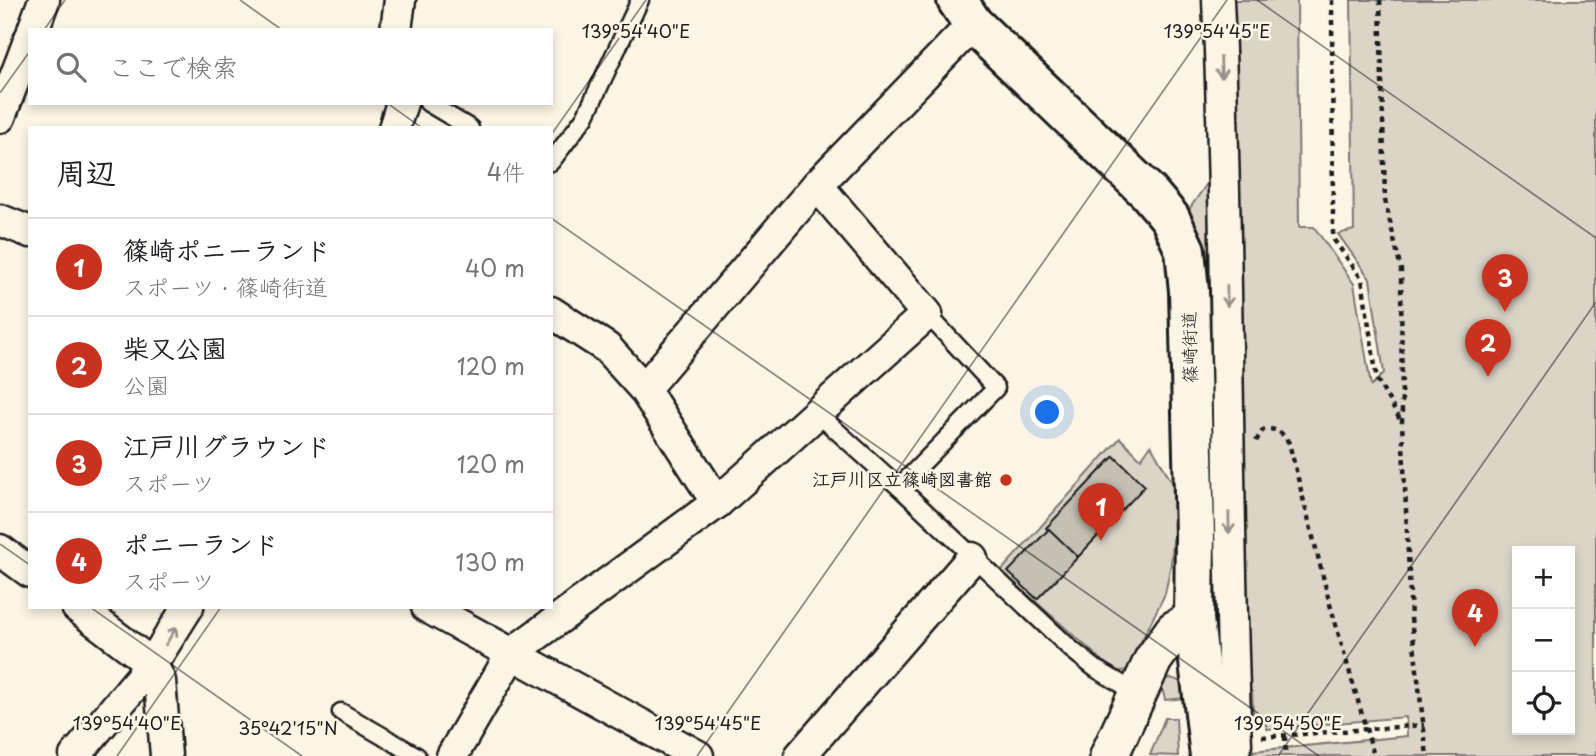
<!DOCTYPE html>
<html lang="ja">
<head>
<meta charset="utf-8">
<style>
	body { margin:0; font-family:"Playpen Sans","Klee One",sans-serif; background:#f6f6f6; color:#202124 }
	.controls { position:absolute; right:21px; bottom:21px; display:grid; overflow:hidden; border-radius:0px; box-shadow:0 4px 10px #0003 }
	.controls button { width:63px; height:63px; display:grid; place-items:center; padding:0; border:0; border-bottom:2px solid #e0e0e0; background:#fff; color:#202124; font:35px sans-serif }
	.you { position:absolute; left:1048px; top:413px; width:24px; height:24px; margin:-18px; border:5px solid #fff; border-radius:50%; background:#1a73e8; box-shadow:0 0 0 10px #1a73e833 }
	.badge { display:grid; place-items:center; width:46px; height:46px; border-radius:50%; background:#c8321e; color:#fff; font-size:23px; font-weight:700 }
	.pin { position:absolute; translate:-50% -58px; filter:drop-shadow(0 2px 4px #0008) }
	.pin::after { content:''; position:absolute; top:37px; width:24px; height:21px; background:inherit; clip-path:polygon(0 0,100% 0,50% 100%) }
	.list { margin:0; padding:0; list-style:none }
	h2 { display:flex; justify-content:space-between; align-items:center; height:91px; margin:0; padding:0 28px; font-size:30px }
	h2 small { font-size:23px; font-weight:400; color:#757577 }
	.list li { display:grid; grid-template-columns:46px 1fr auto; gap:21px; align-items:center; box-sizing:border-box; height:98px; padding:0 28px; border-top:2px solid #e0e0e0 }
	.list b { display:block; font-size:26px; white-space:nowrap }
	.list p { margin:0; font-size:23px; white-space:nowrap; color:#757577 }
	.list em { font-size:23px; font-style:normal; color:#757577 }
	.icon { flex:none; width:38px; height:38px; fill:none; stroke:currentColor; stroke-width:2; stroke-linecap:round; stroke-linejoin:round }
	.map { position:relative; flex:none; width:1596px; height:756px; overflow:hidden }
	.search { position:absolute; background:#fff; box-shadow:0 4px 10px #0003; left:28px; top:28px; width:525px; height:77px; display:flex; align-items:center; gap:18px; box-sizing:border-box; padding:0 24px; border-radius:0px; color:#757577; font-size:26px }
	.panel { position:absolute; background:#fff; box-shadow:0 4px 10px #0003; left:28px; top:126px; width:525px; height:483px; border-radius:0px }
	.map>svg:first-child { display:block }
	.green { fill:#dbd5c8; stroke:#7c7872; stroke-width:2; fill-rule:evenodd }
	.building { fill:#c4c0b3; stroke:#1c1c1c; stroke-width:2 }
	.lines { fill:none; stroke-linecap:round; stroke-linejoin:round }
	.service-casing { stroke:#1c1c1c; stroke-width:21 }
	.minor-casing { stroke:#1c1c1c; stroke-width:35 }
	.tertiary-casing { stroke:#1c1c1c; stroke-width:42 }
	.secondary-casing { stroke:#1c1c1c; stroke-width:44 }
	.path { stroke:#1c1c1c; stroke-width:4.5; stroke-dasharray:5 5; stroke-linecap:butt }
	.service { stroke:#fcf5e5; stroke-width:16 }
	.minor { stroke:#fcf5e5; stroke-width:30 }
	.tertiary { stroke:#fcf5e5; stroke-width:37 }
	.secondary { stroke:#fcf5e5; stroke-width:38 }
	.oneway { stroke:#97938b }
	.ticks { fill:none; stroke:#1c1c1c; stroke-width:2; stroke-opacity:0.45 }
	.poi-dot { fill:#c8321e; stroke:#fcf5e5; stroke-width:2.5 }
	.labels { text-anchor:middle; stroke-width:5; stroke-linejoin:round; paint-order:stroke }
	.street-label { font-size:18px; fill:#1c1c1c; stroke:#fcf5e5 }
	.poi-label { font-size:18px; font-weight:bold; fill:#1c1c1c; stroke:#fcf5e5; text-anchor:end }
	.ticks-label { font-size:18px; text-anchor:middle; fill:#1c1c1c; stroke:#fcf5e5; stroke-width:5; stroke-linejoin:round; paint-order:stroke }
</style>
</head>
<body>
<div class="map">
<svg width="1596" height="756" viewBox="0 0 1596 756">
	<rect width="100%" height="100%" fill="#fcf5e5"/>
	<filter id="ink" filterUnits="userSpaceOnUse"><feTurbulence type="fractalNoise" baseFrequency=".0143" numOctaves="2"/><feDisplacementMap in="SourceGraphic" scale="14" xChannelSelector="R" yChannelSelector="G"/><feConvolveMatrix kernelMatrix="1 2 1 2 8 2 1 2 1" color-interpolation-filters="sRGB"/></filter>
	<g filter="url(#ink)">
		<g class="green">
			<path d="M1227 0H1297L1299 227H1314L1354 284 1371 386 1384 373 1370 279 1338 234 1354 230 1351 0H1596V756H1254L1253 751 1407 736 1406 717 1267 729 1266 724H1254L1252 692 1242 691ZM1517 551H1570V730H1517Z"/>
			<polygon points="1206,185 1213,185 1225,703 1214,687 1200,248 1188,211"/>
			<polygon points="1120,438 1141,459 1151,445 1174,486 1175,518 1171,564 1165,594 1127,670 1115,672 1001,571"/>
			<path d="M1167 678C1181 679 1185 684 1187 698L1165 700 1160 680Z"/>
			<polygon points="1165,718 1176,718 1178,756 1150,755"/>
		</g>
		<g class="building">
			<polygon points="1114,456 1145,486 1078,557 1046,528"/>
			<polygon points="1049,529 1078,557 1037,599 1008,572"/>
		</g>
		<g class="lines">
			<g class="service-casing">
				<g id="service">
					<polyline points="428,103 470,128"/>
					<polyline points="551,162 585,117 640,0"/>
					<polyline points="927,314 996,388 899,487 1072,650 1096,669 1137,693"/>
					<polyline points="818,414 899,487"/>
					<polyline points="341,712 417,756"/>
				</g>
			</g>
			<g class="minor-casing">
				<g id="minor">
					<polyline points="33,30 44,0"/>
					<polyline points="396,30 400,0"/>
					<polyline points="0,117 30,38"/>
					<polyline points="394,128 402,103"/>
					<polyline points="0,220 30,232"/>
					<polyline points="551,312 607,348 644,389 717,503"/>
					<polyline points="644,389 817,185 973,24"/>
					<polyline points="0,550 30,572"/>
					<polyline points="77,607 152,664 160,681 166,756"/>
					<polyline points="427,607 698,756"/>
					<path d="M1209 750 1236 745C1226 497 1229 248 1218 0"/>
					<polyline points="75,756 152,664 188,607"/>
					<polyline points="452,756 512,653 717,503 927,314 817,185"/>
					<polyline points="800,756 972,558"/>
				</g>
			</g>
			<g class="tertiary-casing">
				<polyline id="tertiary" points="1109,756 1153,660 1174,630 1194,619"/>
			</g>
			<g class="secondary-casing">
				<polyline id="secondary" points="957,0 973,24 1148,192 1170,218 1185,250 1189,291 1195,535 1194,619 1210,756"/>
			</g>
			<g class="path">
				<polyline points="1332,0 1333,232 1334,240 1362,279 1377,380 1402,423"/>
				<polyline points="1380,0 1385,200 1401,270 1402,423 1411,618 1427,756"/>
				<path d="M1256 441 1263 430C1276 427 1282 432 1289 443L1331 608 1374 756"/>
				<polyline points="1285,736 1286,756"/>
				<polyline points="1262,737 1424,725"/>
			</g>
			<use href="#service" class="service"/>
			<use href="#minor" class="minor"/>
			<use href="#tertiary" class="tertiary"/>
			<use href="#secondary" class="secondary"/>
		</g>
		<defs><path id="oneway-shaft" d="M-6 0H5M1.5-3L5.5 0L1.5 3" fill="none" stroke-width="1.6" stroke-linecap="round" stroke-linejoin="round" transform="scale(1.75)"/></defs>
		<g class="oneway">
			<use href="#oneway-shaft" transform="translate(1221 68) rotate(88)"/>
			<use href="#oneway-shaft" transform="translate(1227 296) rotate(89)"/>
			<use href="#oneway-shaft" transform="translate(1229 523) rotate(89)"/>
			<use href="#oneway-shaft" transform="translate(171 636) rotate(-58)"/>
		</g>
	</g>
	<path class="ticks" d="M240 0 282 30M1257 0 1596 238M44 30 65 0M0 93 30 51M387 103 422 128M551 135 646 0M551 218 1319 756M0 544 30 565M90 607 302 756M117 756 221 607M697 756 1227 0M1278 756 1596 302"/>
	<circle class="poi-dot" cx="1006" cy="480" r="7"/>
	<g class="labels">
		<g class="street-label">
			<text transform="translate(1190 347) rotate(-91)" y="6">篠崎街道</text>
		</g>
		<g class="poi-label">
			<text x="992" y="486">江戸川区立篠崎図書館</text>
		</g>
	</g>
	<g class="ticks-label">
		<text x="636" y="38">139°54'40"E</text>
		<text x="1217" y="38">139°54'45"E</text>
		<text x="127" y="730">139°54'40"E</text>
		<text x="708" y="730">139°54'45"E</text>
		<text x="1288" y="730">139°54'50"E</text>
		<text x="288" y="735">35°42'15"N</text>
	</g>
</svg>
<div class="controls">
<button>+</button>
<button>−</button>
<button><svg class="icon" aria-label="locate" viewBox="0 0 24 24"><circle cx="12" cy="12" r="6"/><path d="M12 2v4M12 18v4M2 12h4M18 12h4"/></svg></button>
</div>
<div class="you"></div>
<div class="pin badge" style="left:1101px;top:541px">1</div>
<div class="pin badge" style="left:1488px;top:377px">2</div>
<div class="pin badge" style="left:1505px;top:312px">3</div>
<div class="pin badge" style="left:1475px;top:647px">4</div>
<div class="search"><svg class="icon" aria-label="search" viewBox="0 0 24 24"><circle cx="10" cy="10" r="6"/><path d="M15 15l6 6"/></svg>ここで検索</div>
<section class="panel">
<h2>周辺<small>4件</small></h2>
<ul class="list">
<li><span class="badge">1</span><div><b>篠崎ポニーランド</b><p>スポーツ · 篠崎街道</p></div><em>40 m</em></li>
<li><span class="badge">2</span><div><b>柴又公園</b><p>公園</p></div><em>120 m</em></li>
<li><span class="badge">3</span><div><b>江戸川グラウンド</b><p>スポーツ</p></div><em>120 m</em></li>
<li><span class="badge">4</span><div><b>ポニーランド</b><p>スポーツ</p></div><em>130 m</em></li>
</ul>
</section>
</div>
</body>
</html>
